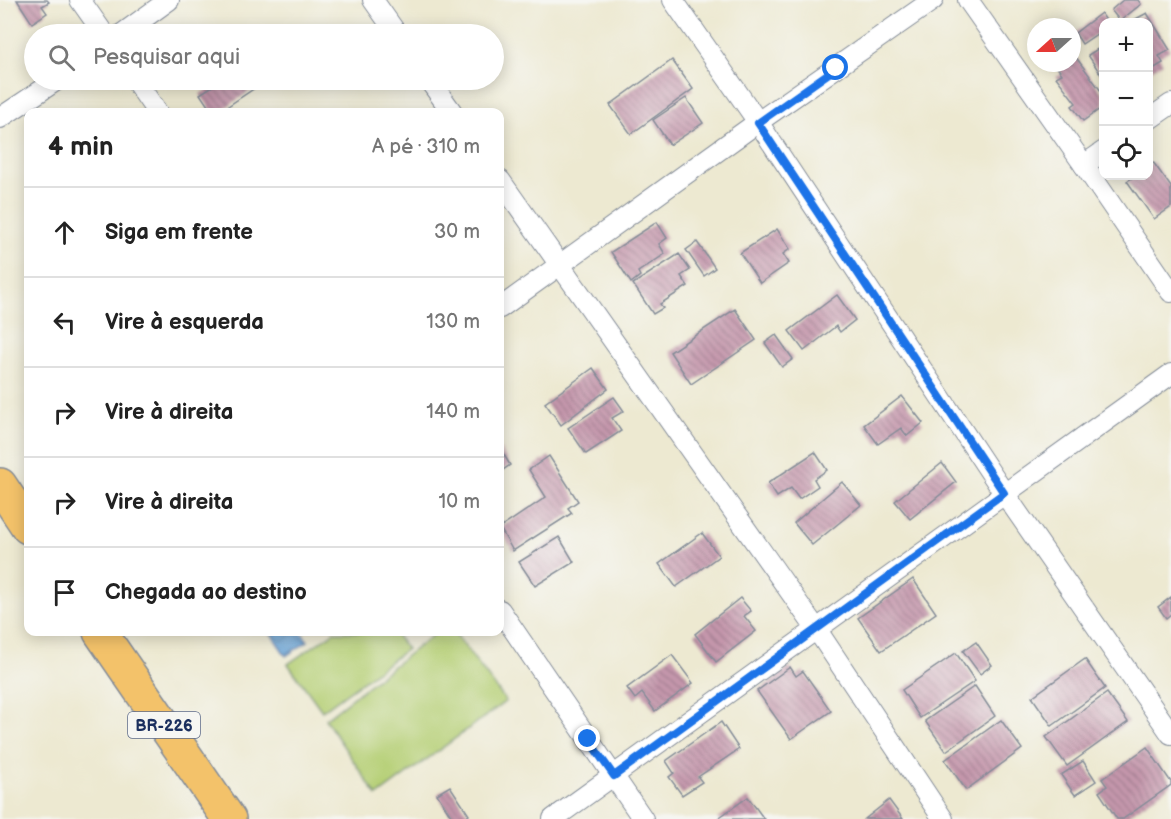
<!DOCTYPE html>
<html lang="pt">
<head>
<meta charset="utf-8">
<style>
	body { margin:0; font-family:"Balsamiq Sans",sans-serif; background:#f2f2f2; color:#222 }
	.controls { position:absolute; right:18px; top:18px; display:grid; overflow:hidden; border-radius:12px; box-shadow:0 3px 15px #0003 }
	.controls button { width:54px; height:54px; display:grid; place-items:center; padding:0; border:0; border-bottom:2px solid #e0e0e0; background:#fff; color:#222; font:30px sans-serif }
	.compass { position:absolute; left:1027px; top:18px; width:54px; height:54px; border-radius:50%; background:#fff; box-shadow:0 3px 15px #0003; rotate:249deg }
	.stop { position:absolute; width:18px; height:18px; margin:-14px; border:4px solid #1a73e8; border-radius:50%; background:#fff }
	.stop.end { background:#1a73e8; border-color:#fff; box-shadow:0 2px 6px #0008 }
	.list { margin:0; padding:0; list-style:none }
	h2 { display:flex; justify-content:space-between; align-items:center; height:78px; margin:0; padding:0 24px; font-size:26px }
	h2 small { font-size:20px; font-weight:400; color:#767676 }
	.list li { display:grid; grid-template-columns:39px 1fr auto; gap:18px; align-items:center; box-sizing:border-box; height:90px; padding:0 24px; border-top:2px solid #e0e0e0 }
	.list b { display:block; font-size:22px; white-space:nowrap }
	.list em { font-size:20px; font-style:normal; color:#767676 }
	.icon { flex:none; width:33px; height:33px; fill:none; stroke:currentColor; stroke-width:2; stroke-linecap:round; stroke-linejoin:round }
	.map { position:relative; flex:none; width:1171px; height:819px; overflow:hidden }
	.search { position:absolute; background:#fff; box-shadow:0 3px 15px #0003; left:24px; top:24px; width:480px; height:66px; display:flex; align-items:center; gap:15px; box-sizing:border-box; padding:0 21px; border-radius:33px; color:#767676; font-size:22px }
	.panel { position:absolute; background:#fff; box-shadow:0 3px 15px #0003; left:24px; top:108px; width:480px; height:528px; border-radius:12px }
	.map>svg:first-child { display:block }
	.pitch { fill:#b5cf75; stroke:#687f6a; stroke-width:1.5 }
	.water { fill:url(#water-waves); stroke:#40689a; stroke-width:1.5 }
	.building { fill:url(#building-back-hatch) }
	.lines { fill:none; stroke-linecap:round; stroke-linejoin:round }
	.street-casing { stroke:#848c98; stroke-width:22 }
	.highway-casing { stroke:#848c98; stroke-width:36 }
	.street { stroke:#fff; stroke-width:20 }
	.highway { stroke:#f3c26a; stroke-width:33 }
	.route { stroke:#1a73e8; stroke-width:8 }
	.labels { text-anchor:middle; stroke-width:5; stroke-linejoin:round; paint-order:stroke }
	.shield { fill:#f6f6f2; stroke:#5d6b8a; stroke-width:1.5 }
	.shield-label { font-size:16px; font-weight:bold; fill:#1b2f5e }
</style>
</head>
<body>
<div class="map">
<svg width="1171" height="819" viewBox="0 0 1171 819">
	<defs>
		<pattern id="water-waves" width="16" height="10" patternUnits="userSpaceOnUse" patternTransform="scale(1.5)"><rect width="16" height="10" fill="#64a0d5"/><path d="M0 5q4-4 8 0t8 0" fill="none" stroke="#5283b0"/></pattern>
		<pattern id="building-back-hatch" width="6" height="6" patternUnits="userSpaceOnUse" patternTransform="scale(1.5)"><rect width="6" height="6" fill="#c597ac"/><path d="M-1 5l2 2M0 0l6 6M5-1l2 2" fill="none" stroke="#9f7c8f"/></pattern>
	</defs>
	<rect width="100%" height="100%" fill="#f6f6f2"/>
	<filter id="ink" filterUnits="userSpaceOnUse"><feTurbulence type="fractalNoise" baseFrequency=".0167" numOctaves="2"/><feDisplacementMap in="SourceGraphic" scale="12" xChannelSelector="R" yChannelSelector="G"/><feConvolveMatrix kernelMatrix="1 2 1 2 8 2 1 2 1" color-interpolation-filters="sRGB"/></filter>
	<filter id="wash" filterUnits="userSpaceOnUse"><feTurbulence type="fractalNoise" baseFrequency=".008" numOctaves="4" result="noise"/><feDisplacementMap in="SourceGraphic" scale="24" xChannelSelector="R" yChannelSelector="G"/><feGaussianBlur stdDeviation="1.35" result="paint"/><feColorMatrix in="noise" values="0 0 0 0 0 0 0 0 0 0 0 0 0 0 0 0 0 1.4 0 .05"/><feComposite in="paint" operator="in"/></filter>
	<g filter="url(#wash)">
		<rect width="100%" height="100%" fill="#ede9d1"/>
		<g class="pitch">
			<polygon points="334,632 394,632 407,649 322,711 288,664"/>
			<polygon points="437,632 454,632 506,701 377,796 325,719"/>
		</g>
		<polygon class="water" points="270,632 301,632 308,641 286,656"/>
		<g id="blocks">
			<g class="building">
				<polygon points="17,0 47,0 49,2 42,6 47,13 32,23"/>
				<polygon points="1123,0 1138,0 1141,4 1120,21 1111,10"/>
				<polygon points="1101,13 1107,22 1104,22 1104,29 1082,44 1075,33"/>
				<polygon points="1147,13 1170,50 1159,56 1163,63 1148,72 1148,22 1130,22"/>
				<polygon points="1104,45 1104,79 1088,55"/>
				<polygon points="1072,52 1104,95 1104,106 1083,121 1072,106 1076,103 1056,77 1062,74 1054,63 1072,63"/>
				<polygon points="672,60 693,89 631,134 610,105"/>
				<polygon points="222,80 267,80 219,112 212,112 200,94"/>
				<polygon points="686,98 703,123 670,145 653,120"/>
				<polygon points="1153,162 1171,187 1171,207 1154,219 1127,181 1135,176 1148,176 1148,166"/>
				<polygon points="657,222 667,238 659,244 665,254 638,272 640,276 631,283 611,252"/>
				<polygon points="777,229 790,249 783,254 789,263 760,283 740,253"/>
				<polygon points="697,242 715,268 704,276 686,250"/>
				<polygon points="679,254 690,270 681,276 688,286 660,304 663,308 653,314 633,284"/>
				<polygon points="837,295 855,320 840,332 836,326 804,351 789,331"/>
				<polygon points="735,309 756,340 691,384 670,352"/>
				<polygon points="776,335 793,359 782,367 765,343"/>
				<polygon points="593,368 608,389 561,425 545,403"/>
				<polygon points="902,396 923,423 907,436 901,428 878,444 864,425"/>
				<polygon points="614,397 624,411 612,418 621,431 586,454 568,428"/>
				<polygon points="500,448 510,465 500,472"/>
				<polygon points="815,452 827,470 814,479 818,486 799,499 791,488 777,497 768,483"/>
				<polygon points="549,456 578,501 568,508 572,513 513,551 500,528 546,497 529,470"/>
				<polygon points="942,463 956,482 910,519 895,501"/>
				<polygon points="842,482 861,505 812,545 794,523"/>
				<polygon points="702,533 719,556 676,587 659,564"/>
				<polygon points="559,537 574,562 535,586 519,562"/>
				<polygon points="913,579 936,613 881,651 858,618"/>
				<polygon points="1171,597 1171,614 1166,618 1158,607"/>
				<polygon points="740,598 751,611 744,616 756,631 716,662 695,634"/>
				<polygon points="976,642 992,665 980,674 963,651"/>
				<polygon points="956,653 975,681 920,718 902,690"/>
				<polygon points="672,655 693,683 655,711 642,693 635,699 627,688"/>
				<polygon points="1085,659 1105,688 1052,726 1032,697"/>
				<polygon points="790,667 796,676 803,671 831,711 791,739 757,691"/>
				<polygon points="975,686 995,716 946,751 925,721"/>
				<polygon points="1107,693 1128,722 1067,766 1046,737"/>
				<polygon points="1001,720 1022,749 966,790 945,760"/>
				<polygon points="721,722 739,749 698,777 702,782 682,795 669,777 674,773 666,761"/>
				<polygon points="1147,747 1171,782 1171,785 1123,819 1117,819 1099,792 1107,786 1102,779"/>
				<polygon points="1083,761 1096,781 1075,795 1061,775"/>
				<polygon points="450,786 469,815 463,819 453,819 437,794"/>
				<polygon points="748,797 764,819 717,819"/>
				<polygon points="889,800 903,819 865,819"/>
			</g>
		</g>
	</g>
	<g filter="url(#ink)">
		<use href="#blocks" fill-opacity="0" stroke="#848c98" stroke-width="1.5"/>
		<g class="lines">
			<g class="street-casing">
				<g id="street">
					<polyline points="80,0 104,34"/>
					<polyline points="373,0 397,34"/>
					<polyline points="673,0 758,122 1004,493 1171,734"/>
					<polyline points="968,0 1084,165 1171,292"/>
					<polyline points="122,34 169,0"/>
					<polyline points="135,80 157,112"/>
					<polyline points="429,80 452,112"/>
					<polyline points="0,118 57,80"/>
					<polyline points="1148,120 1171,104"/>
					<polyline points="1084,165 1104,151"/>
					<polyline points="500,180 817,630 943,819"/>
					<polyline points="500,308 758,122 933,0"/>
					<polyline points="500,610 643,819"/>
					<polyline points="553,819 1171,374"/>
				</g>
			</g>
			<g class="highway-casing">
				<g id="highway">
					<polyline points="0,485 28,527"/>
					<polyline points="100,632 229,819"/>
				</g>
			</g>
			<use href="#street" class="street"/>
			<use href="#highway" class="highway"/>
		</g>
	</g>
	<g class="lines" filter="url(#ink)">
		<polyline class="route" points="588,739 614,776 1004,493 758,123 836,68"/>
	</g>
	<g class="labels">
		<rect class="shield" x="128" y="712" width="72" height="26" rx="4.5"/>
		<g class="shield-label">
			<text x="164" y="731">BR-226</text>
		</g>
	</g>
</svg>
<div class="controls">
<button>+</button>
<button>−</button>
<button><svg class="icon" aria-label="locate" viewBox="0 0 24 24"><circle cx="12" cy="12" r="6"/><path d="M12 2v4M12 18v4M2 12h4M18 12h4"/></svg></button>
</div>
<svg class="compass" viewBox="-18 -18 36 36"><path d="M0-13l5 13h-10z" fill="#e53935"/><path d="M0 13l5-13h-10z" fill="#767676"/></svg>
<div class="stop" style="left:836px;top:68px"></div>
<div class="stop end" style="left:588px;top:739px"></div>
<div class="search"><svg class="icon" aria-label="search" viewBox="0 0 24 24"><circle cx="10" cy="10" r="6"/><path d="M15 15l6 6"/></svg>Pesquisar aqui</div>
<section class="panel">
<h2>4 min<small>A pé · 310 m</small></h2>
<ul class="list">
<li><svg class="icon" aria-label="ahead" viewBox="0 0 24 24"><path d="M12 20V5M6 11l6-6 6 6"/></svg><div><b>Siga em frente</b></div><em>30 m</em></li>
<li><svg class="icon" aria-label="left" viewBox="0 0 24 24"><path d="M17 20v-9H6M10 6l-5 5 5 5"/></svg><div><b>Vire à esquerda</b></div><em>130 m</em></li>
<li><svg class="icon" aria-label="right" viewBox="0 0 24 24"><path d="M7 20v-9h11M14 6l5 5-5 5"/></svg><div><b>Vire à direita</b></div><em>140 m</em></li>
<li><svg class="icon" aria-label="right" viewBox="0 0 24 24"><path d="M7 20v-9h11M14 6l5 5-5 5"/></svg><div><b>Vire à direita</b></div><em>10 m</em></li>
<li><svg class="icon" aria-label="arrive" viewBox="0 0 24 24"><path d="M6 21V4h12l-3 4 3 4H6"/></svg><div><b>Chegada ao destino</b></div></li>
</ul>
</section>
</div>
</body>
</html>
